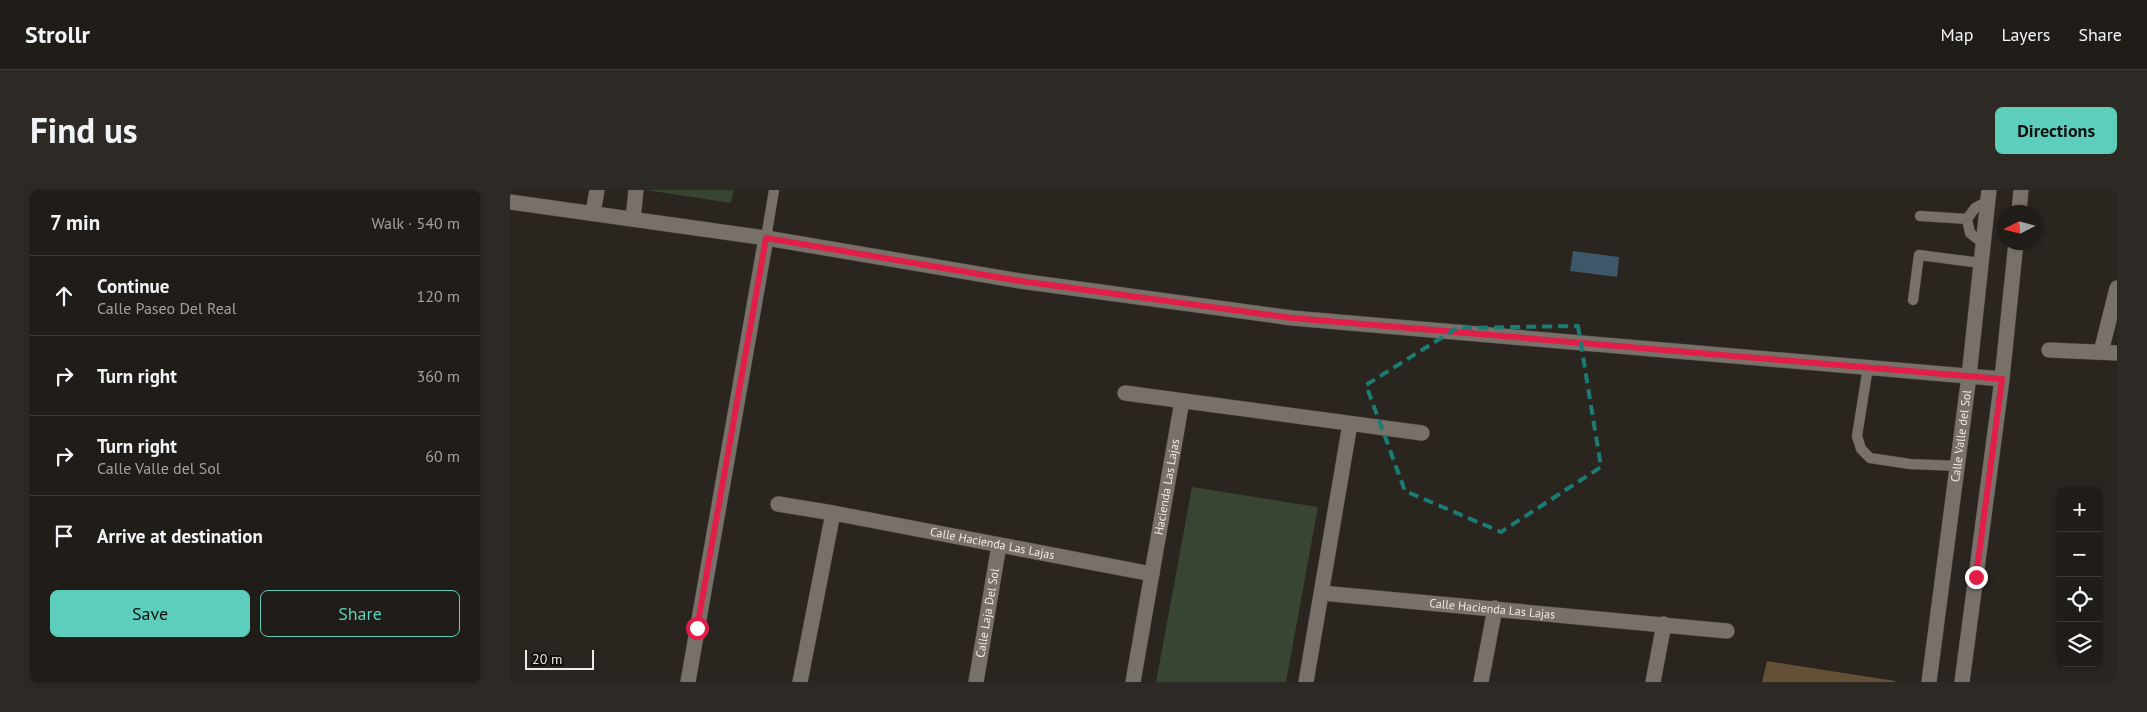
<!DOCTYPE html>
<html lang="en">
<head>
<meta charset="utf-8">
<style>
	body { margin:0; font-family:"PT Sans",sans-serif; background:#2d2924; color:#f1f3f6 }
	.controls { position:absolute; right:15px; bottom:15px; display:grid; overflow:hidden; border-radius:8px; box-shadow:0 1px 4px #0004 }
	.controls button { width:45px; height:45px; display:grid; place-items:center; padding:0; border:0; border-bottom:1px solid #3d3a36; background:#201c17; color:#f1f3f6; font:25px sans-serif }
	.compass { position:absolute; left:1487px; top:15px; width:45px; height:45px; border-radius:50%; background:#201c17; box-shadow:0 1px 4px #0004; rotate:264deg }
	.scale { position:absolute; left:15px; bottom:12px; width:69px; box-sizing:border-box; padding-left:5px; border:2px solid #eeeae6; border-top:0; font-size:14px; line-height:18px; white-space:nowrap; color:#eeeae6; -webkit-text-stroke:4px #110f0c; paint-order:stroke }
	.stop { position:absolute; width:15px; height:15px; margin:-11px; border:4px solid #e11d48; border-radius:50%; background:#fff }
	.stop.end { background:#e11d48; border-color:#fff; box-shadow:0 1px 5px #0008 }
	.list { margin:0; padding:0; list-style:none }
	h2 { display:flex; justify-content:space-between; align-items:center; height:65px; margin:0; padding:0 20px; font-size:21px }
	h2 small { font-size:16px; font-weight:400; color:#a2a1a1 }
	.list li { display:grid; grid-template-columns:32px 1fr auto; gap:15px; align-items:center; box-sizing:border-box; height:80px; padding:0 20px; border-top:1px solid #3d3a36 }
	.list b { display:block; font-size:19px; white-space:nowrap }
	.list p { margin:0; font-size:16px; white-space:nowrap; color:#a2a1a1 }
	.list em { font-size:16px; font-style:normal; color:#a2a1a1 }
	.actions { display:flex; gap:10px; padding:15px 20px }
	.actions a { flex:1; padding:11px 0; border:1px solid #5ccebb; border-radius:8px; text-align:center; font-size:18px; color:#5ccebb }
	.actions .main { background:#5ccebb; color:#111 }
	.icon { flex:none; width:28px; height:28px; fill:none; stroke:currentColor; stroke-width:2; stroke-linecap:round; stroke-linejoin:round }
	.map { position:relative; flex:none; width:1607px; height:492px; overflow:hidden; border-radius:8px }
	header { display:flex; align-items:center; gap:30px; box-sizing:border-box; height:70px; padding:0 25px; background:#201c17; border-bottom:1px solid #3d3a36 }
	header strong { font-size:24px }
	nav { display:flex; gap:28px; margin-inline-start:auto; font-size:18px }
	.intro { display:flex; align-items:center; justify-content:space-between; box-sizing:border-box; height:120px; padding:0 30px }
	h1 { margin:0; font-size:35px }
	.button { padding:12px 22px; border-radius:8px; background:#5ccebb; color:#111; font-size:18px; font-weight:700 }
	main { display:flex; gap:30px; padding:0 30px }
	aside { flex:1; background:#201c17; border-radius:8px; box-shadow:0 1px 4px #0004 }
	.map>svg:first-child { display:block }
	.green { fill:#374532 }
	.water { fill:#3d576b }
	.building { fill:#644f37 }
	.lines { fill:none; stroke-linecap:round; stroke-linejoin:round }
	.lane-casing { stroke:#48433e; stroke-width:11 }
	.street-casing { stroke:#48433e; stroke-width:16 }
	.secondary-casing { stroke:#48433e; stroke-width:16 }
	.lane { stroke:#77716a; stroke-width:10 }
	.street { stroke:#77716a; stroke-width:15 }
	.secondary { stroke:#77716a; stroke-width:15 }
	.route { stroke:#e11d48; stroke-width:6 }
	.marked { fill:none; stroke:#1a7c74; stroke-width:4; stroke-dasharray:10 6; stroke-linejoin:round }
	.labels { text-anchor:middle; stroke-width:4; stroke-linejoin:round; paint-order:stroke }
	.street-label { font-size:12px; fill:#eeeae6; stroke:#110f0c }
</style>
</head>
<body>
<header>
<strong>Strollr</strong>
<nav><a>Map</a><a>Layers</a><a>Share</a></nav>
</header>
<div class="intro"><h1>Find us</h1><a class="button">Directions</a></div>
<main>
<aside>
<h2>7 min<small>Walk · 540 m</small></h2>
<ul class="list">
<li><svg class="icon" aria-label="ahead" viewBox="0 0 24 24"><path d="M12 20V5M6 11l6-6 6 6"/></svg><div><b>Continue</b><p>Calle Paseo Del Real</p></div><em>120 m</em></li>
<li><svg class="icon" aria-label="right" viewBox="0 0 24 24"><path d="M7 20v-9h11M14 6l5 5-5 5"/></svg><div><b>Turn right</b></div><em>360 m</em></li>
<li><svg class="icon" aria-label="right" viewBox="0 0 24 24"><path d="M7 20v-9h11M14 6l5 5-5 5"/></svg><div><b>Turn right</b><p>Calle Valle del Sol</p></div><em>60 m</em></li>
<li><svg class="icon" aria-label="arrive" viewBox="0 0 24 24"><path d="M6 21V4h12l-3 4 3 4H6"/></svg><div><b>Arrive at destination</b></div></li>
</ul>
<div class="actions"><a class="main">Save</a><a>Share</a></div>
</aside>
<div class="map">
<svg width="1607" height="492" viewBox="0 0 1607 492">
	<rect width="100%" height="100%" fill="#2b251f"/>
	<g class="green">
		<polygon points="136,0 224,0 221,13"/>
		<polygon points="682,297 808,317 776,492 646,492"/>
	</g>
	<polygon class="water" points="1063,61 1109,67 1107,87 1060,81"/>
	<polygon class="building" points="1257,471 1385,491 1385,492 1252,492"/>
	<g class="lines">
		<g class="lane-casing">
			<g id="lane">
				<polyline points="1410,26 1457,29"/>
				<polyline points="256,48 264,0"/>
				<polyline points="1474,54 1460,43 1457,29 1465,18 1478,11"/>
				<polyline points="1403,110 1409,65 1471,73"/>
				<polyline points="1358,177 1347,246 1351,259 1360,268 1400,274 1448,276"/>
			</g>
		</g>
		<g class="street-casing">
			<g id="street">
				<polyline points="0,12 256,48 510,91 782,128 1492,189"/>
				<polyline points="83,23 87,0"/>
				<polyline points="123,29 126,0"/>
				<polyline points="1539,160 1607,163"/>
				<polyline points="1591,162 1607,98"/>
				<polyline points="615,203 912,243"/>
				<path id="s1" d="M268 314 323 323 642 384"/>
				<path id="s2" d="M812 403 1217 441"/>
				<polyline points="178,492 256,48"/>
				<polyline points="290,492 323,323"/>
				<path id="s3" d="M466 492 489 355"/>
				<path id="s4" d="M623 492 672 211"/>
				<polyline points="796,492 840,234"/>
				<polyline points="971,492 985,418"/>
				<polyline points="1143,492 1154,434"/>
			</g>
		</g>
		<g class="secondary-casing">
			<g id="secondary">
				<polyline points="1509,22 1511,0"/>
				<path id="s5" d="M1419 492 1459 186 1479 0"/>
				<polyline points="1452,492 1492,189 1506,52"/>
			</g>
		</g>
		<use href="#lane" class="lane"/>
		<use href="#street" class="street"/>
		<use href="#secondary" class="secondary"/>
	</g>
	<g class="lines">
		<polyline class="route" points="187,438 256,48 510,91 782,128 1492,189 1466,387"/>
	</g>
	<path class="marked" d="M1068 136 1091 277 991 342 895 301 856 195 947 138Z"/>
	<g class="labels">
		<g class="street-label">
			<text dy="4" stroke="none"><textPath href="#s5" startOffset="248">Calle Valle del Sol</textPath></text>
			<text dy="4" stroke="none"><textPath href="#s4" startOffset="198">Hacienda Las Lajas</textPath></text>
			<text dy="4" stroke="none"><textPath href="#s1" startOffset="218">Calle Hacienda Las Lajas</textPath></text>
			<text dy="4" stroke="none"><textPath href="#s2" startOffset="171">Calle Hacienda Las Lajas</textPath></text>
			<text dy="4" stroke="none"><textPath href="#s3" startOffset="70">Calle Laja Del Sol</textPath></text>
		</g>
	</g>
</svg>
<div class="controls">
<button>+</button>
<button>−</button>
<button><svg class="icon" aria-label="locate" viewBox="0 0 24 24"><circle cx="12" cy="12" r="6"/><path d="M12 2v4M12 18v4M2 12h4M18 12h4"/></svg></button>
<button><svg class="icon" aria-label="layers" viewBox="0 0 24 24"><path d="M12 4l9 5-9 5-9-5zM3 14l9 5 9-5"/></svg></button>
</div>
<svg class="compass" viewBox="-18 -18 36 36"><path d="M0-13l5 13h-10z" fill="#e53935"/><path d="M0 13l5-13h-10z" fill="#a2a1a1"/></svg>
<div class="scale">20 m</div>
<div class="stop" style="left:187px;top:438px"></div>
<div class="stop end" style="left:1466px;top:387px"></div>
</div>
</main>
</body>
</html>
